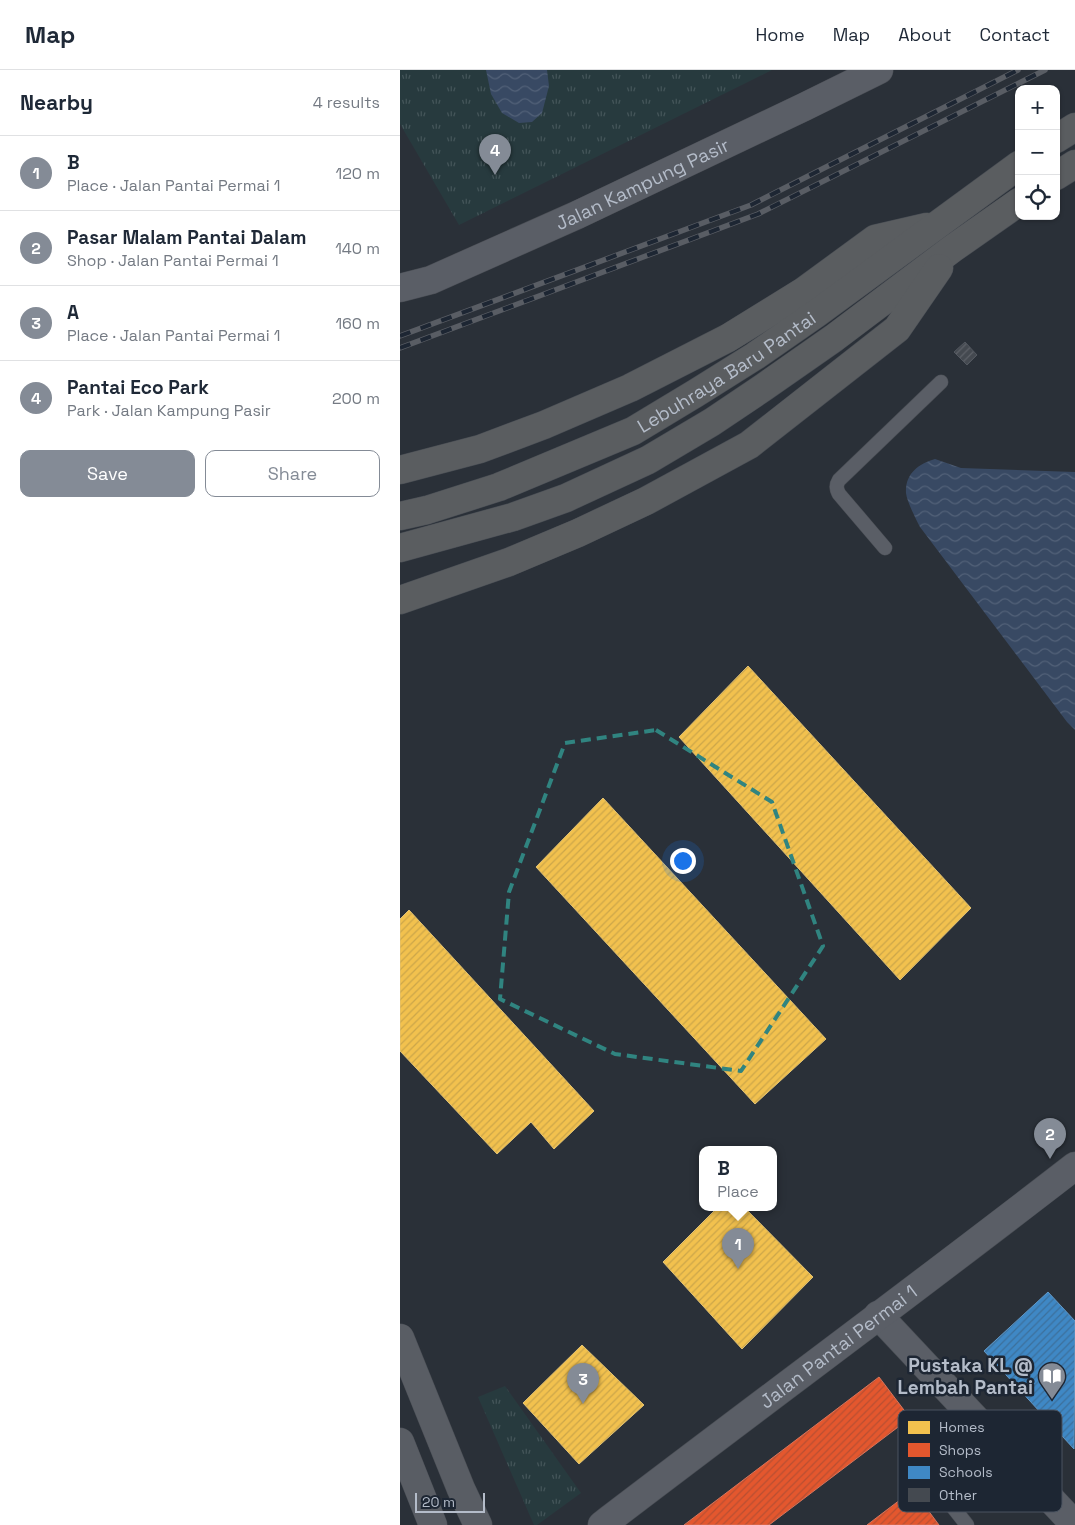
<!DOCTYPE html>
<html lang="en">
<head>
<meta charset="utf-8">
<style>
	body { margin:0; font-family:"Space Grotesk",sans-serif; background:#f2f2f3; color:#1f2937 }
	.controls { position:absolute; right:15px; top:15px; display:grid; overflow:hidden; border-radius:10px; box-shadow:0 1px 4px #0004 }
	.controls button { width:45px; height:45px; display:grid; place-items:center; padding:0; border:0; border-bottom:1px solid #e0e1e3; background:#fff; color:#1f2937; font:25px sans-serif }
	.scale { position:absolute; left:15px; bottom:12px; width:70px; box-sizing:border-box; padding-left:5px; border:2px solid #b4bcc9; border-top:0; font-size:14px; line-height:18px; white-space:nowrap; color:#b4bcc9; -webkit-text-stroke:4px #1d2633; paint-order:stroke }
	.you { position:absolute; left:282px; top:790px; width:18px; height:18px; margin:-12px; border:4px solid #fff; border-radius:50%; background:#1a73e8; box-shadow:0 0 0 8px #1a73e833 }
	.badge { display:grid; place-items:center; width:32px; height:32px; border-radius:50%; background:#848b96; color:#fff; font-size:16px; font-weight:700 }
	.pin { position:absolute; translate:-50% -41px; filter:drop-shadow(0 1px 2px #0008) }
	.pin::after { content:''; position:absolute; top:26px; width:18px; height:15px; background:inherit; clip-path:polygon(0 0,100% 0,50% 100%) }
	.popup { position:absolute; left:299px; top:1076px; width:78px; height:65px; box-sizing:border-box; display:grid; place-content:center; border-radius:10px; background:#fff; filter:drop-shadow(0 1px 4px #0005); font-size:16px; white-space:nowrap; color:#747a83 }
	.popup b { font-size:19px; color:#1f2937 }
	.popup::after { content:''; position:absolute; left:50%; top:100%; margin-left:-10px; border:10px solid transparent; border-top-color:#fff }
	.list { margin:0; padding:0; list-style:none }
	h2 { display:flex; justify-content:space-between; align-items:center; height:65px; margin:0; padding:0 20px; font-size:21px }
	h2 small { font-size:16px; font-weight:400; color:#747a83 }
	.list li { display:grid; grid-template-columns:32px 1fr auto; gap:15px; align-items:center; box-sizing:border-box; height:75px; padding:0 20px; border-top:1px solid #e0e1e3 }
	.list b { display:block; font-size:19px; white-space:nowrap }
	.list p { margin:0; font-size:16px; white-space:nowrap; color:#747a83 }
	.list em { font-size:16px; font-style:normal; color:#747a83 }
	.actions { display:flex; gap:10px; padding:15px 20px }
	.actions a { flex:1; padding:11px 0; border:1px solid #848b96; border-radius:10px; text-align:center; font-size:18px; color:#848b96 }
	.actions .main { background:#848b96; color:#fff }
	.icon { flex:none; width:28px; height:28px; fill:none; stroke:currentColor; stroke-width:2; stroke-linecap:round; stroke-linejoin:round }
	.map { position:relative; flex:none; width:675px; height:1455px; overflow:hidden }
	header { display:flex; align-items:center; gap:30px; box-sizing:border-box; height:70px; padding:0 25px; background:#fff; border-bottom:1px solid #e0e1e3 }
	header strong { font-size:24px }
	nav { display:flex; gap:28px; margin-inline-start:auto; font-size:18px }
	main { display:flex }
	aside { flex:1; background:#fff }
	.map>svg:first-child { display:block }
	.park { fill:url(#park-tufts) }
	.water { fill:url(#water-waves) }
	.homes { fill:url(#homes-hatch); stroke:#dfc073 }
	.shops { fill:url(#shops-hatch); stroke:#d6755c }
	.schools { fill:url(#schools-hatch); stroke:#6298c6 }
	.building { fill:url(#building-hatch); stroke:#52575f }
	.lines { fill:none; stroke-linecap:round; stroke-linejoin:round }
	.service-casing { stroke:#484c53; stroke-width:15 }
	.minor-casing { stroke:#484c53; stroke-width:29 }
	.tertiary-casing { stroke:#484c53; stroke-width:29 }
	.secondary-casing { stroke:#484c53; stroke-width:29 }
	.motorway-casing { stroke:#474c53; stroke-width:29 }
	.service { stroke:#5a5e66; stroke-width:14 }
	.minor { stroke:#5a5e66; stroke-width:28 }
	.tertiary { stroke:#5a5e66; stroke-width:28 }
	.secondary { stroke:#595d64; stroke-width:28 }
	.motorway { stroke:#5a5d60; stroke-width:28 }
	.rail-casing { stroke:#595d64; stroke-width:5.5 }
	.rail { stroke:#1d2633; stroke-width:4; stroke-dasharray:11; stroke-linecap:butt }
	.marked { fill:none; stroke:#308480; stroke-width:4; stroke-dasharray:10 6; stroke-linejoin:round }
	.labels { text-anchor:middle; stroke-width:5; stroke-linejoin:round; paint-order:stroke }
	.street-label { font-size:19px; fill:#b4bcc9; stroke:#1d2633 }
	.poi-label { font-size:19px; font-weight:bold; fill:#b4bcc9; stroke:#1d2633; text-anchor:end }
	.key { fill:#1d2633; stroke:#4a5360; stroke-width:1 }
	.key-label { font-size:14px; fill:#b4bcc9 }
</style>
</head>
<body>
<header>
<strong>Map</strong>
<nav><a>Home</a><a>Map</a><a>About</a><a>Contact</a></nav>
</header>
<main>
<aside>
<h2>Nearby<small>4 results</small></h2>
<ul class="list">
<li><span class="badge">1</span><div><b>B</b><p>Place · Jalan Pantai Permai 1</p></div><em>120 m</em></li>
<li><span class="badge">2</span><div><b>Pasar Malam Pantai Dalam</b><p>Shop · Jalan Pantai Permai 1</p></div><em>140 m</em></li>
<li><span class="badge">3</span><div><b>A</b><p>Place · Jalan Pantai Permai 1</p></div><em>160 m</em></li>
<li><span class="badge">4</span><div><b>Pantai Eco Park</b><p>Park · Jalan Kampung Pasir</p></div><em>200 m</em></li>
</ul>
<div class="actions"><a class="main">Save</a><a>Share</a></div>
</aside>
<div class="map">
<svg width="675" height="1455" viewBox="0 0 675 1455">
	<defs>
		<pattern id="park-tufts" width="24" height="20" patternUnits="userSpaceOnUse" patternTransform="scale(1.25)"><rect width="24" height="20" fill="#273a3e"/><path d="M3 7l-1-3M5 7V3M7 7l1-3M15 17l-1-3M17 17v-4M19 17l1-3" fill="none" stroke="#445559"/></pattern>
		<pattern id="water-waves" width="16" height="10" patternUnits="userSpaceOnUse" patternTransform="scale(1.25)"><rect width="16" height="10" fill="#384963"/><path d="M0 5q4-4 8 0t8 0" fill="none" stroke="#526178"/></pattern>
		<pattern id="homes-hatch" width="6" height="6" patternUnits="userSpaceOnUse" patternTransform="scale(1.25)"><rect width="6" height="6" fill="#f2c14e"/><path d="M-1 1l2-2M0 6l6-6M5 7l2-2" fill="none" stroke="#cca64a"/></pattern>
		<pattern id="shops-hatch" width="6" height="6" patternUnits="userSpaceOnUse" patternTransform="scale(1.25)"><rect width="6" height="6" fill="#e4572e"/><path d="M-1 1l2-2M0 6l6-6M5 7l2-2" fill="none" stroke="#b84f32"/></pattern>
		<pattern id="schools-hatch" width="6" height="6" patternUnits="userSpaceOnUse" patternTransform="scale(1.25)"><rect width="6" height="6" fill="#3f88c5"/><path d="M-1 1l2-2M0 6l6-6M5 7l2-2" fill="none" stroke="#3c709c"/></pattern>
		<pattern id="building-hatch" width="6" height="6" patternUnits="userSpaceOnUse" patternTransform="scale(1.25)"><rect width="6" height="6" fill="#444950"/><path d="M-1 1l2-2M0 6l6-6M5 7l2-2" fill="none" stroke="#5d6168"/></pattern>
	</defs>
	<rect width="100%" height="100%" fill="#2a3038"/>
	<g class="park">
		<polygon points="0,0 372,0 59,155 0,54"/>
		<polygon points="105,1316 181,1423 137,1455 134,1455 78,1327"/>
	</g>
	<g class="water">
		<polygon points="86,0 147,0 149,16 142,43 132,52 119,53 102,43 91,24"/>
		<path d="M535 389 561 398 675 402V660L667 652 520 457C516 449 507 432 506 423 505 404 518 394 535 389Z"/>
	</g>
	<g class="homes">
		<polygon points="348,596 571,838 500,910 279,667"/>
		<polygon points="203,728 426,969 355,1034 136,797"/>
		<polygon points="9,840 194,1041 154,1079 131,1052 97,1084 0,981 0,849"/>
		<polygon points="317,1138 345,1138 413,1207 342,1279 263,1192"/>
		<polygon points="182,1275 244,1335 179,1394 123,1333"/>
	</g>
	<g class="shops">
		<polygon points="479,1307 510,1348 369,1455 284,1455"/>
		<polygon points="513,1420 539,1455 467,1455"/>
	</g>
	<polygon class="schools" points="648,1222 675,1251 674,1379 584,1281"/>
	<polygon class="building" points="565,272 577,285 567,295 554,282"/>
	<g class="lines">
		<g class="service-casing">
			<g id="service">
				<path d="M485 478 439 424C436 418 436 415 439 410L541 312"/>
				<polyline points="515,1389 567,1455"/>
			</g>
		</g>
		<g class="minor-casing">
			<g id="minor">
				<path id="s1" d="M0 218 31 210 177 145 404 37 479 0"/>
				<polyline points="478,1245 675,1455"/>
			</g>
		</g>
		<g class="tertiary-casing">
			<g id="tertiary">
				<path id="s2" d="M202 1455C359 1335 519 1217 675 1096"/>
			</g>
		</g>
		<g class="secondary-casing">
			<g id="secondary">
				<polyline points="0,1268 61,1419 78,1455"/>
				<polyline points="0,1372 33,1455"/>
			</g>
		</g>
		<g class="motorway-casing">
			<g id="motorway">
				<polyline points="656,69 675,57"/>
				<polyline points="656,106 675,94"/>
				<polyline points="0,400 80,379 144,355 230,318 328,268 404,221 475,169 527,157"/>
				<path id="s3" d="M0 446 27 440 99 417 233 361 296 323 355 286 417 243 619 95"/>
				<polyline points="0,478 113,447 166,428 248,390 312,352 364,317 434,268 552,179 619,132"/>
				<polyline points="0,530 109,492 178,463 246,431 349,375 497,259 539,198"/>
			</g>
		</g>
		<use href="#service" class="service"/>
		<use href="#minor" class="minor"/>
		<use href="#tertiary" class="tertiary"/>
		<use href="#secondary" class="secondary"/>
		<use href="#motorway" class="motorway"/>
		<g class="rail-casing">
			<g id="rail">
				<polyline points="0,266 351,135 618,0"/>
				<polyline points="0,278 358,144 645,0"/>
			</g>
		</g>
		<use href="#rail" class="rail"/>
	</g>
	<path class="marked" d="M256 660 372 732 423 876 341 1001 215 984 100 929 109 822 165 673Z"/>
	<defs>
		<g id="library-pin" transform="scale(1.4375)"><path d="M0 17L-7.5 6A9.5 9.5 0 1 1 7.5 6Z" fill="#848b96" stroke="#1d2633"/><path d="M-6-4Q-3-5.5-.7-3.5V5Q-3 3-6 4ZM6-4Q3-5.5 .7-3.5V5Q3 3 6 4Z" fill="#fff"/></g>
	</defs>
	<g fill-rule="evenodd">
		<use href="#library-pin" x="652" y="1306"/>
	</g>
	<g class="labels">
		<g class="street-label">
			<text dy="7" stroke="none"><textPath href="#s1" startOffset="264">Jalan Kampung Pasir</textPath></text>
			<text dy="7" stroke="none"><textPath href="#s3" startOffset="359">Lebuhraya Baru Pantai</textPath></text>
			<text dy="7" stroke="none"><textPath href="#s2" startOffset="296">Jalan Pantai Permai 1</textPath></text>
		</g>
		<g class="poi-label">
			<text x="633" y="1302">Pustaka KL @<tspan x="633" dy="22">Lembah Pantai</tspan></text>
		</g>
	</g>
	<rect x="498" y="1340" width="164" height="102" rx="8" class="key"/>
	<rect x="508" y="1351" width="22" height="13" fill="#f2c14e"/>
	<rect x="508" y="1373" width="22" height="14" fill="#e4572e"/>
	<rect x="508" y="1396" width="22" height="13" fill="#3f88c5"/>
	<rect x="508" y="1418" width="22" height="14" fill="#444950"/>
	<g class="key-label">
		<text x="539" y="1362">Homes</text>
		<text x="539" y="1385">Shops</text>
		<text x="539" y="1407">Schools</text>
		<text x="539" y="1430">Other</text>
	</g>
</svg>
<div class="controls">
<button>+</button>
<button>−</button>
<button><svg class="icon" aria-label="locate" viewBox="0 0 24 24"><circle cx="12" cy="12" r="6"/><path d="M12 2v4M12 18v4M2 12h4M18 12h4"/></svg></button>
</div>
<div class="scale">20 m</div>
<div class="you"></div>
<div class="pin badge" style="left:338px;top:1199px">1</div>
<div class="popup"><b>B</b>Place</div>
<div class="pin badge" style="left:650px;top:1089px">2</div>
<div class="pin badge" style="left:183px;top:1334px">3</div>
<div class="pin badge" style="left:95px;top:105px">4</div>
</div>
</main>
</body>
</html>
